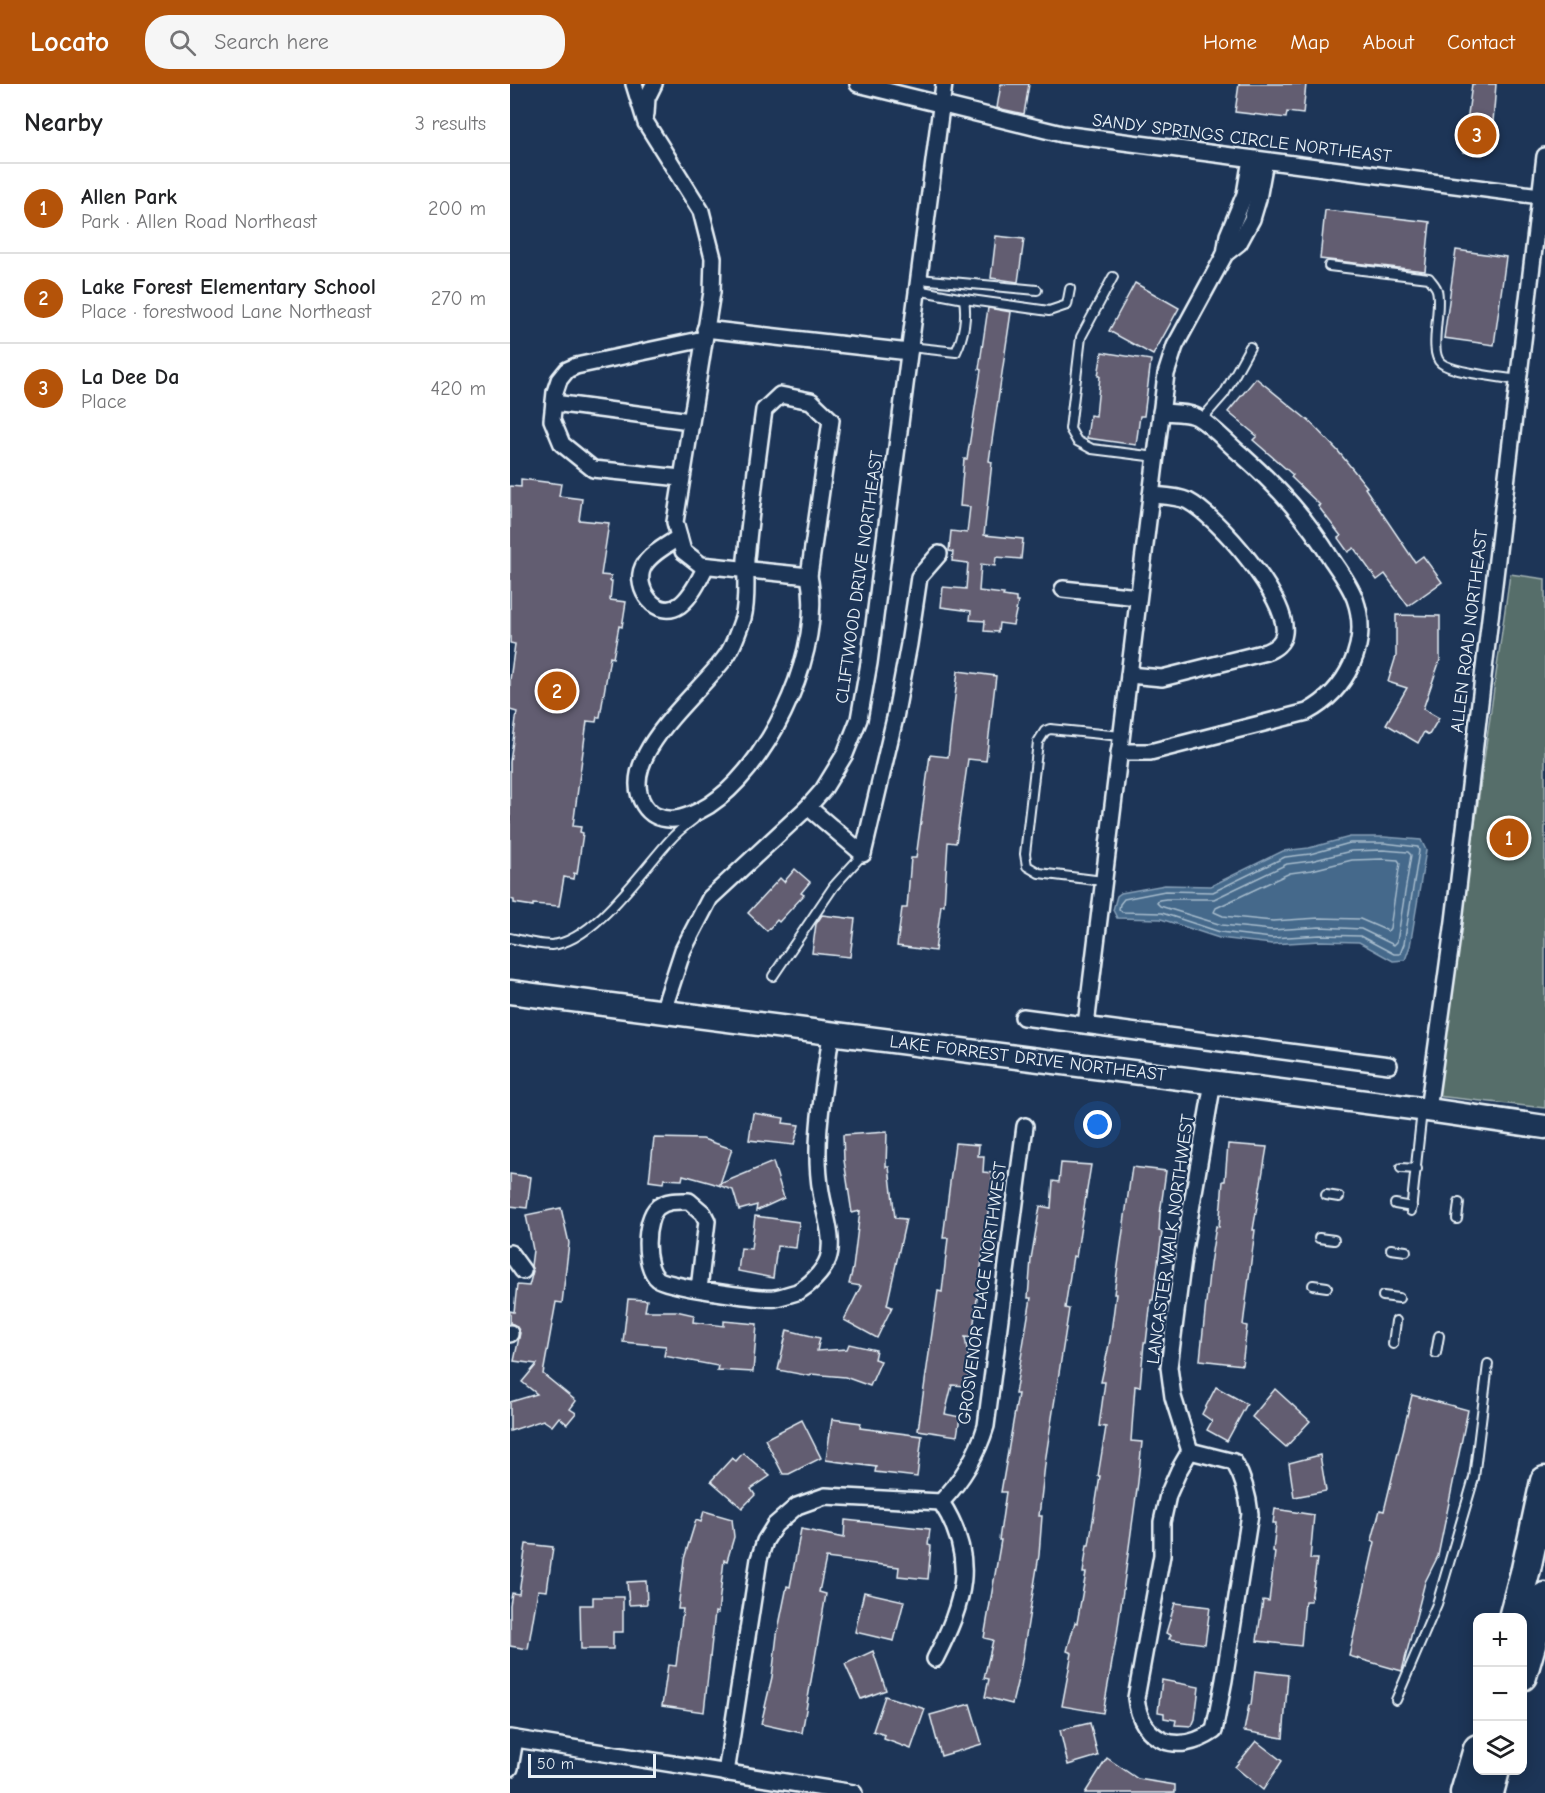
<!DOCTYPE html>
<html lang="en">
<head>
<meta charset="utf-8">
<style>
	body { margin:0; font-family:"Comic Neue",sans-serif; background:#f6f6f6; color:#202124 }
	.controls { position:absolute; right:18px; bottom:18px; display:grid; overflow:hidden; border-radius:12px; box-shadow:0 3px 15px #0003 }
	.controls button { width:54px; height:54px; display:grid; place-items:center; padding:0; border:0; border-bottom:2px solid #e0e0e0; background:#fff; color:#202124; font:30px sans-serif }
	.scale { position:absolute; left:18px; bottom:15px; width:128px; box-sizing:border-box; padding-left:6px; border:3px solid #e8f1f8; border-top:0; font-size:16px; line-height:21px; white-space:nowrap; color:#e8f1f8; -webkit-text-stroke:4px #1d3557; paint-order:stroke }
	.you { position:absolute; left:588px; top:1041px; width:21px; height:21px; margin:-15px; border:4px solid #fff; border-radius:50%; background:#1a73e8; box-shadow:0 0 0 9px #1a73e833 }
	.badge { display:grid; place-items:center; width:39px; height:39px; border-radius:50%; background:#b45309; color:#fff; font-size:20px; font-weight:700 }
	.pin { position:absolute; translate:-50% -50%; border:3px solid #fff; box-shadow:0 2px 6px #0006 }
	.list { margin:0; padding:0; list-style:none }
	h2 { display:flex; justify-content:space-between; align-items:center; height:78px; margin:0; padding:0 24px; font-size:26px }
	h2 small { font-size:20px; font-weight:400; color:#757577 }
	.list li { display:grid; grid-template-columns:39px 1fr auto; gap:18px; align-items:center; box-sizing:border-box; height:90px; padding:0 24px; border-top:2px solid #e0e0e0 }
	.list b { display:block; font-size:22px; white-space:nowrap }
	.list p { margin:0; font-size:20px; white-space:nowrap; color:#757577 }
	.list em { font-size:20px; font-style:normal; color:#757577 }
	.icon { flex:none; width:33px; height:33px; fill:none; stroke:currentColor; stroke-width:2; stroke-linecap:round; stroke-linejoin:round }
	.map { position:relative; flex:none; width:1035px; height:1709px; overflow:hidden }
	header { display:flex; align-items:center; gap:36px; box-sizing:border-box; height:84px; padding:0 30px; background:#b45309; color:#fff }
	header strong { font-size:28px }
	nav { display:flex; gap:33px; margin-inline-start:auto; font-size:21px }
	.search { width:420px; height:54px; background:#f6f6f6; display:flex; align-items:center; gap:15px; box-sizing:border-box; padding:0 21px; border-radius:24px; color:#757577; font-size:22px }
	main { display:flex }
	aside { flex:1; background:#fff }
	.map>svg:first-child { display:block }
	.green { fill:#576e6a; stroke:#a0b0b1; stroke-width:1.5 }
	.water { fill:#44698b; stroke:#869fb7; stroke-width:1.5 }
	.lines { fill:none; stroke-linecap:round; stroke-linejoin:round }
	.shore { stroke:#a6bbcc; stroke-width:1.5 }
	.building { fill:#625d71; stroke:#e8f1f8; stroke-width:1.5 }
	.lane-casing { stroke:#e8f1f8; stroke-width:12 }
	.street-casing { stroke:#e8f1f8; stroke-width:20 }
	.secondary-casing { stroke:#e8f1f8; stroke-width:27 }
	.highway-casing { stroke:#e8f1f8; stroke-width:33 }
	.lane { stroke:#1d3557; stroke-width:8 }
	.street { stroke:#1d3557; stroke-width:15 }
	.secondary { stroke:#1d3557; stroke-width:22 }
	.highway { stroke:#1d3557; stroke-width:28 }
	.labels { text-anchor:middle; stroke-width:4.5; stroke-linejoin:round; paint-order:stroke }
	.street-label { font-size:18px; fill:#e8f1f8; stroke:#1d3557 }
</style>
</head>
<body>
<header>
<strong>Locato</strong>
<div class="search"><svg class="icon" aria-label="search" viewBox="0 0 24 24"><circle cx="10" cy="10" r="6"/><path d="M15 15l6 6"/></svg>Search here</div>
<nav><a>Home</a><a>Map</a><a>About</a><a>Contact</a></nav>
</header>
<main>
<aside>
<h2>Nearby<small>3 results</small></h2>
<ul class="list">
<li><span class="badge">1</span><div><b>Allen Park</b><p>Park · Allen Road Northeast</p></div><em>200 m</em></li>
<li><span class="badge">2</span><div><b>Lake Forest Elementary School</b><p>Place · forestwood Lane Northeast</p></div><em>270 m</em></li>
<li><span class="badge">3</span><div><b>La Dee Da</b><p>Place</p></div><em>420 m</em></li>
</ul>
</aside>
<div class="map">
<svg width="1035" height="1709" viewBox="0 0 1035 1709">
	<rect width="100%" height="100%" fill="#1d3557"/>
	<filter id="ink" filterUnits="userSpaceOnUse"><feTurbulence type="fractalNoise" baseFrequency=".0167" numOctaves="2"/><feDisplacementMap in="SourceGraphic" scale="12" xChannelSelector="R" yChannelSelector="G"/><feConvolveMatrix kernelMatrix="1 2 1 2 8 2 1 2 1" color-interpolation-filters="sRGB"/></filter>
	<g filter="url(#ink)">
		<polygon class="green" points="1000,490 1035,495 1035,1024 927,1012"/>
		<polygon class="water" points="840,753 874,753 911,756 916,766 900,862 895,876 883,877 849,858 810,857 762,860 709,854 651,835 607,834 603,826 607,812 611,809 655,801 701,802 773,767 799,764"/>
		<g class="lines">
			<g class="shore">
				<polygon points="840,759 874,759 908,763 909,767 894,860 890,870 884,870 850,852 810,851 762,854 710,848 652,829 612,828 609,825 610,820 614,815 655,807 703,808 775,773 800,770"/>
				<polygon points="873,766 898,768 901,771 887,858 884,861 851,845 810,843 762,846 712,841 650,822 647,819 649,816 656,815 704,815 777,780 801,777 841,767"/>
				<polygon points="873,775 888,776 890,779 880,844 878,847 850,835 809,834 763,837 713,832 704,828 706,824 780,789 802,786 842,776"/>
			</g>
		</g>
		<g class="building">
			<polygon points="491,0 519,0 514,30 487,24"/>
			<polygon points="729,0 796,0 793,30 777,28 776,34 725,28"/>
			<polygon points="962,0 986,0 983,38 979,37 976,64 973,63 972,71 953,68"/>
			<polygon points="815,126 920,138 915,187 810,175"/>
			<polygon points="486,152 514,155 508,198 481,194"/>
			<polygon points="946,166 996,173 984,261 934,254"/>
			<polygon points="625,199 669,224 643,271 599,247"/>
			<polygon points="478,224 501,228 479,377 482,378 474,451 513,455 511,475 486,473 485,482 471,480 469,507 494,510 493,512 506,514 506,518 508,518 503,541 489,539 488,548 474,547 475,537 460,536 461,527 431,523 433,503 456,505 458,479 442,477 443,468 439,467 441,447 457,449 460,423 450,422 454,375 457,375 471,286 469,285"/>
			<polygon points="592,268 641,276 634,332 630,332 626,361 577,354 580,331 586,332 590,292 588,292"/>
			<polygon points="746,294 800,338 828,367 857,403 855,404 905,478 913,472 932,498 898,522 875,490 867,496 844,464 838,468 828,454 831,452 808,422 810,421 781,393 783,391 743,356 747,352 718,328"/>
			<polygon points="11,395 51,400 49,412 72,415 69,436 99,439 91,491 101,492 100,497 102,497 100,516 116,518 112,543 109,542 103,574 100,573 90,633 87,633 86,638 77,637 63,742 71,743 70,748 73,749 67,790 64,789 63,795 54,793 49,822 23,820 23,822 4,819 4,816 0,815 0,678 7,628 0,626 0,596 5,560 0,559 0,402 11,403"/>
			<polygon points="886,531 930,532 930,576 913,625 929,634 919,651 914,648 908,659 876,640 897,604 878,598 886,572"/>
			<polygon points="448,587 486,592 476,677 458,675 446,759 438,758 434,821 431,821 425,867 387,862 392,824 397,824 401,774 406,774 420,671 438,673"/>
			<polygon points="285,785 300,798 291,809 294,811 269,838 267,836 257,847 238,829 270,794 274,798"/>
			<polygon points="312,831 345,835 340,873 302,869 306,840"/>
			<polygon points="243,1029 274,1034 273,1039 289,1041 284,1061 239,1056"/>
			<polygon points="377,1048 376,1083 379,1083 385,1134 396,1135 377,1221 382,1223 367,1254 334,1236 351,1202 339,1200 343,1184 350,1127 342,1129 334,1076 333,1051"/>
			<polygon points="144,1054 193,1055 222,1065 210,1100 263,1078 274,1114 246,1127 247,1121 229,1126 223,1106 202,1099 173,1091 172,1096 154,1095 153,1099 139,1097"/>
			<polygon points="445,1059 469,1061 468,1072 474,1072 473,1088 483,1089 462,1254 455,1253 459,1278 457,1302 442,1301 435,1330 450,1333 447,1352 408,1346 428,1207 432,1208 438,1154 433,1154"/>
			<polygon points="718,1060 757,1063 743,1146 745,1146 733,1241 737,1242 732,1281 690,1276 700,1180 706,1142 709,1143 713,1097 715,1097"/>
			<polygon points="551,1079 581,1081 566,1173 563,1172 555,1224 559,1225 536,1372 529,1432 532,1432 529,1471 511,1582 502,1620 475,1613 479,1595 474,1594 483,1556 474,1554 491,1456 489,1456 496,1408 491,1408 508,1310 505,1310 521,1214 518,1214 521,1175 530,1122 541,1124 543,1097 549,1098"/>
			<polygon points="622,1083 656,1087 650,1130 649,1147 652,1148 643,1216 641,1216 636,1259 634,1259 630,1303 625,1302 621,1357 632,1358 628,1398 607,1550 593,1629 552,1622 562,1569 557,1567 565,1538 567,1539 576,1489 573,1489 577,1461 579,1461 590,1392 588,1392 596,1343 589,1342 595,1298 591,1298 600,1256 606,1210 604,1210"/>
			<polygon points="0,1090 21,1093 17,1124 0,1122"/>
			<polygon points="51,1124 59,1159 52,1219 46,1218 33,1290 66,1317 60,1325 66,1329 57,1340 49,1333 42,1342 33,1336 0,1347 0,1318 27,1310 12,1298 27,1280 4,1277 10,1249 5,1241 0,1239 0,1227 4,1228 7,1201 19,1202 23,1187 21,1182 23,1166 16,1131"/>
			<polygon points="245,1132 289,1138 286,1164 267,1162 263,1194 228,1187 231,1164 241,1165"/>
			<polygon points="118,1215 137,1216 135,1227 166,1227 184,1231 183,1238 214,1242 214,1237 247,1240 243,1288 207,1286 208,1282 154,1272 156,1262 113,1258"/>
			<polygon points="277,1246 310,1254 307,1267 337,1265 339,1260 366,1266 364,1275 371,1277 360,1302 335,1293 301,1290 300,1292 268,1286"/>
			<polygon points="706,1303 737,1320 717,1357 697,1346 702,1337 692,1330"/>
			<polygon points="765,1305 800,1337 776,1363 742,1333"/>
			<polygon points="902,1311 958,1326 928,1472 915,1498 892,1587 839,1572 865,1458 862,1456 870,1426 874,1427"/>
			<polygon points="322,1335 351,1339 350,1344 412,1352 407,1393 365,1388 366,1383 316,1376"/>
			<polygon points="292,1336 311,1374 279,1390 273,1390 255,1355"/>
			<polygon points="233,1369 260,1392 241,1405 245,1411 232,1424 201,1397 222,1374 226,1377"/>
			<polygon points="810,1371 816,1407 784,1413 779,1379"/>
			<polygon points="765,1425 804,1431 800,1475 807,1475 801,1517 795,1517 791,1562 747,1557 753,1516 759,1517 765,1468 763,1467 766,1439 763,1439"/>
			<polygon points="194,1427 222,1435 224,1453 217,1477 214,1476 208,1529 205,1528 194,1628 152,1622 158,1581 166,1582 173,1525 168,1525 174,1475 186,1436 191,1438"/>
			<polygon points="335,1436 420,1445 418,1461 421,1462 418,1495 388,1492 389,1483 316,1474 309,1508 316,1510 292,1649 251,1640 262,1593 267,1551 277,1502 280,1503 291,1445 334,1454"/>
			<polygon points="16,1460 43,1463 37,1507 28,1506 18,1565 0,1562 0,1521 2,1509 9,1510"/>
			<polygon points="136,1497 137,1520 119,1521 117,1498"/>
			<polygon points="354,1508 394,1517 384,1557 345,1548"/>
			<polygon points="83,1513 113,1513 113,1548 103,1548 103,1565 71,1565 70,1521 83,1521"/>
			<polygon points="665,1519 700,1523 695,1560 659,1555 661,1551 656,1549"/>
			<polygon points="363,1567 376,1606 351,1615 335,1580"/>
			<polygon points="745,1587 778,1591 773,1654 734,1647 739,1621 741,1621"/>
			<polygon points="652,1596 689,1603 685,1635 682,1642 665,1641 666,1636 654,1634 654,1629 648,1628"/>
			<polygon points="375,1612 415,1625 401,1665 374,1655 375,1651 363,1647"/>
			<polygon points="460,1620 472,1660 431,1672 420,1631"/>
			<polygon points="580,1639 588,1672 558,1681 550,1646"/>
			<polygon points="746,1657 772,1677 753,1706 725,1683"/>
			<polygon points="597,1674 628,1695 665,1701 665,1709 575,1709"/>
		</g>
		<g class="lines">
			<g class="lane-casing">
				<g id="lane">
					<path d="M819 182 919 194C922 198 926 202 927 206 932 224 918 268 931 279 943 289 991 293 1008 296"/>
					<polyline points="603,193 571,253 560,345 567,357 582,365 646,373"/>
					<polyline points="409,195 527,206"/>
					<polyline points="454,215 539,227 557,221 560,205"/>
					<path d="M400 263 446 268C454 251 457 234 454 215L407 206"/>
					<polyline points="691,336 714,310 740,263"/>
					<polyline points="593,797 529,789 517,782 515,770 528,658 535,647 540,645 611,652"/>
					<path d="M0 854C13 857 28 861 41 861 84 858 133 785 160 756 167 748 176 741 184 735"/>
					<polyline points="263,892 324,802 353,770"/>
					<polyline points="891,1084 907,1085"/>
					<polyline points="816,1111 829,1113"/>
					<polyline points="885,1120 902,1123"/>
					<polyline points="901,1127 912,1027"/>
					<polyline points="947,1135 949,1119"/>
					<polyline points="809,1154 824,1156"/>
					<polyline points="881,1165 896,1167"/>
					<polyline points="803,1201 817,1203"/>
					<polyline points="873,1212 889,1214"/>
					<polyline points="883,1260 886,1237"/>
					<polyline points="926,1269 929,1252"/>
					<polyline points="886,1616 927,1520 964,1394 978,1280"/>
				</g>
			</g>
			<g class="street-casing">
				<g id="street">
					<polyline points="124,0 136,39 191,127 203,174 202,208 165,438 173,467 191,481 299,492"/>
					<polyline points="348,0 552,50 1030,112"/>
					<polyline points="136,30 137,14 144,0"/>
					<polyline points="715,170 718,151 735,110 741,75"/>
					<polyline points="195,245 399,268"/>
					<path d="M270 311 301 317 321 336 299 492C314 562 264 671 209 714 197 724 180 733 165 735 151 736 141 732 134 721 104 673 193 607 217 571 224 561 229 545 233 534 238 515 235 494 236 475 241 425 247 376 254 326Z"/>
					<polyline points="44,319 180,337"/>
					<polyline points="171,394 83,385 52,360 42,336 45,308 49,296 57,286 66,282 194,255"/>
					<path d="M169 453C158 461 139 470 133 483 123 504 147 537 170 521 182 512 190 494 196 482"/>
					<polyline points="553,505 628,513"/>
					<path d="M619 591 652 594 756 568C764 565 773 559 774 549 779 515 707 432 678 417 667 412 653 412 641 411"/>
					<path d="M609 668H640L797 628C836 607 861 560 845 515 840 501 831 489 822 476 796 434 770 405 733 372 718 360 704 343 687 333 677 328 663 329 651 328"/>
					<polyline points="298,723 353,770 385,634 399,560 409,493 429,470"/>
					<polyline points="153,927 173,866 200,814 298,723 313,706 335,670 349,635 359,579 434,0"/>
					<polyline points="513,933 879,981"/>
					<polyline points="576,941 656,290 665,262 715,170 729,159 742,135 748,115 755,77"/>
					<polyline points="918,1026 944,837 1035,72"/>
					<polyline points="0,1169 13,1187"/>
					<path d="M189 1205 197 1137 193 1129 179 1117C169 1117 157 1116 148 1123 134 1135 133 1183 148 1195 156 1202 252 1216 265 1214 271 1213 280 1210 287 1208 299 1202 313 1188 318 1175 325 1155 314 1128 311 1108 302 1055 315 1001 321 949"/>
					<polyline points="0,1250 0,1249"/>
					<path d="M680 1367 724 1378C734 1395 738 1410 740 1430L714 1596 704 1647C667 1672 631 1658 626 1614L652 1471V1438L658 1411 669 1386Z"/>
					<polyline points="680,1367 663,1313 659,1283 674,1166 703,998"/>
					<path d="M431 1418C453 1395 467 1372 476 1342L515 1042"/>
					<path d="M425 1575C454 1518 468 1475 431 1418"/>
					<polyline points="0,1654 344,1709"/>
					<polyline points="0,1684 5,1655"/>
					<polyline points="216,1689 249,1475 255,1457 265,1441 287,1422 315,1412 431,1418"/>
				</g>
			</g>
			<g class="secondary-casing">
				<polyline id="secondary" points="0,908 918,1026 1035,1043"/>
			</g>
			<g class="highway-casing">
				<g id="highway">
					<polyline points="1003,1534 1016,1485 1035,1397"/>
					<polyline points="1012,1592 1035,1513"/>
					<polyline points="955,1709 968,1665"/>
					<polyline points="979,1709 985,1686"/>
				</g>
			</g>
			<use href="#lane" class="lane"/>
			<use href="#street" class="street"/>
			<use href="#secondary" class="secondary"/>
			<use href="#highway" class="highway"/>
		</g>
	</g>
	<g class="labels">
		<g class="street-label">
			<text transform="translate(732 54) rotate(7)" y="6">SANDY SPRINGS CIRCLE NORTHEAST</text>
			<text transform="translate(349 493) rotate(-82)" y="6">CLIFTWOOD DRIVE NORTHEAST</text>
			<text transform="translate(959 547) rotate(-83)" y="6">ALLEN ROAD NORTHEAST</text>
			<text transform="translate(518 974) rotate(7)" y="6">LAKE FORREST DRIVE NORTHEAST</text>
			<text transform="translate(660 1155) rotate(-82)" y="6">LANCASTER WALK NORTHWEST</text>
			<text transform="translate(472 1209) rotate(-82)" y="6">GROSVENOR PLACE NORTHWEST</text>
		</g>
	</g>
</svg>
<div class="controls">
<button>+</button>
<button>−</button>
<button><svg class="icon" aria-label="layers" viewBox="0 0 24 24"><path d="M12 4l9 5-9 5-9-5zM3 14l9 5 9-5"/></svg></button>
</div>
<div class="scale">50 m</div>
<div class="you"></div>
<div class="pin badge" style="left:999px;top:754px">1</div>
<div class="pin badge" style="left:47px;top:607px">2</div>
<div class="pin badge" style="left:967px;top:51px">3</div>
</div>
</main>
</body>
</html>
